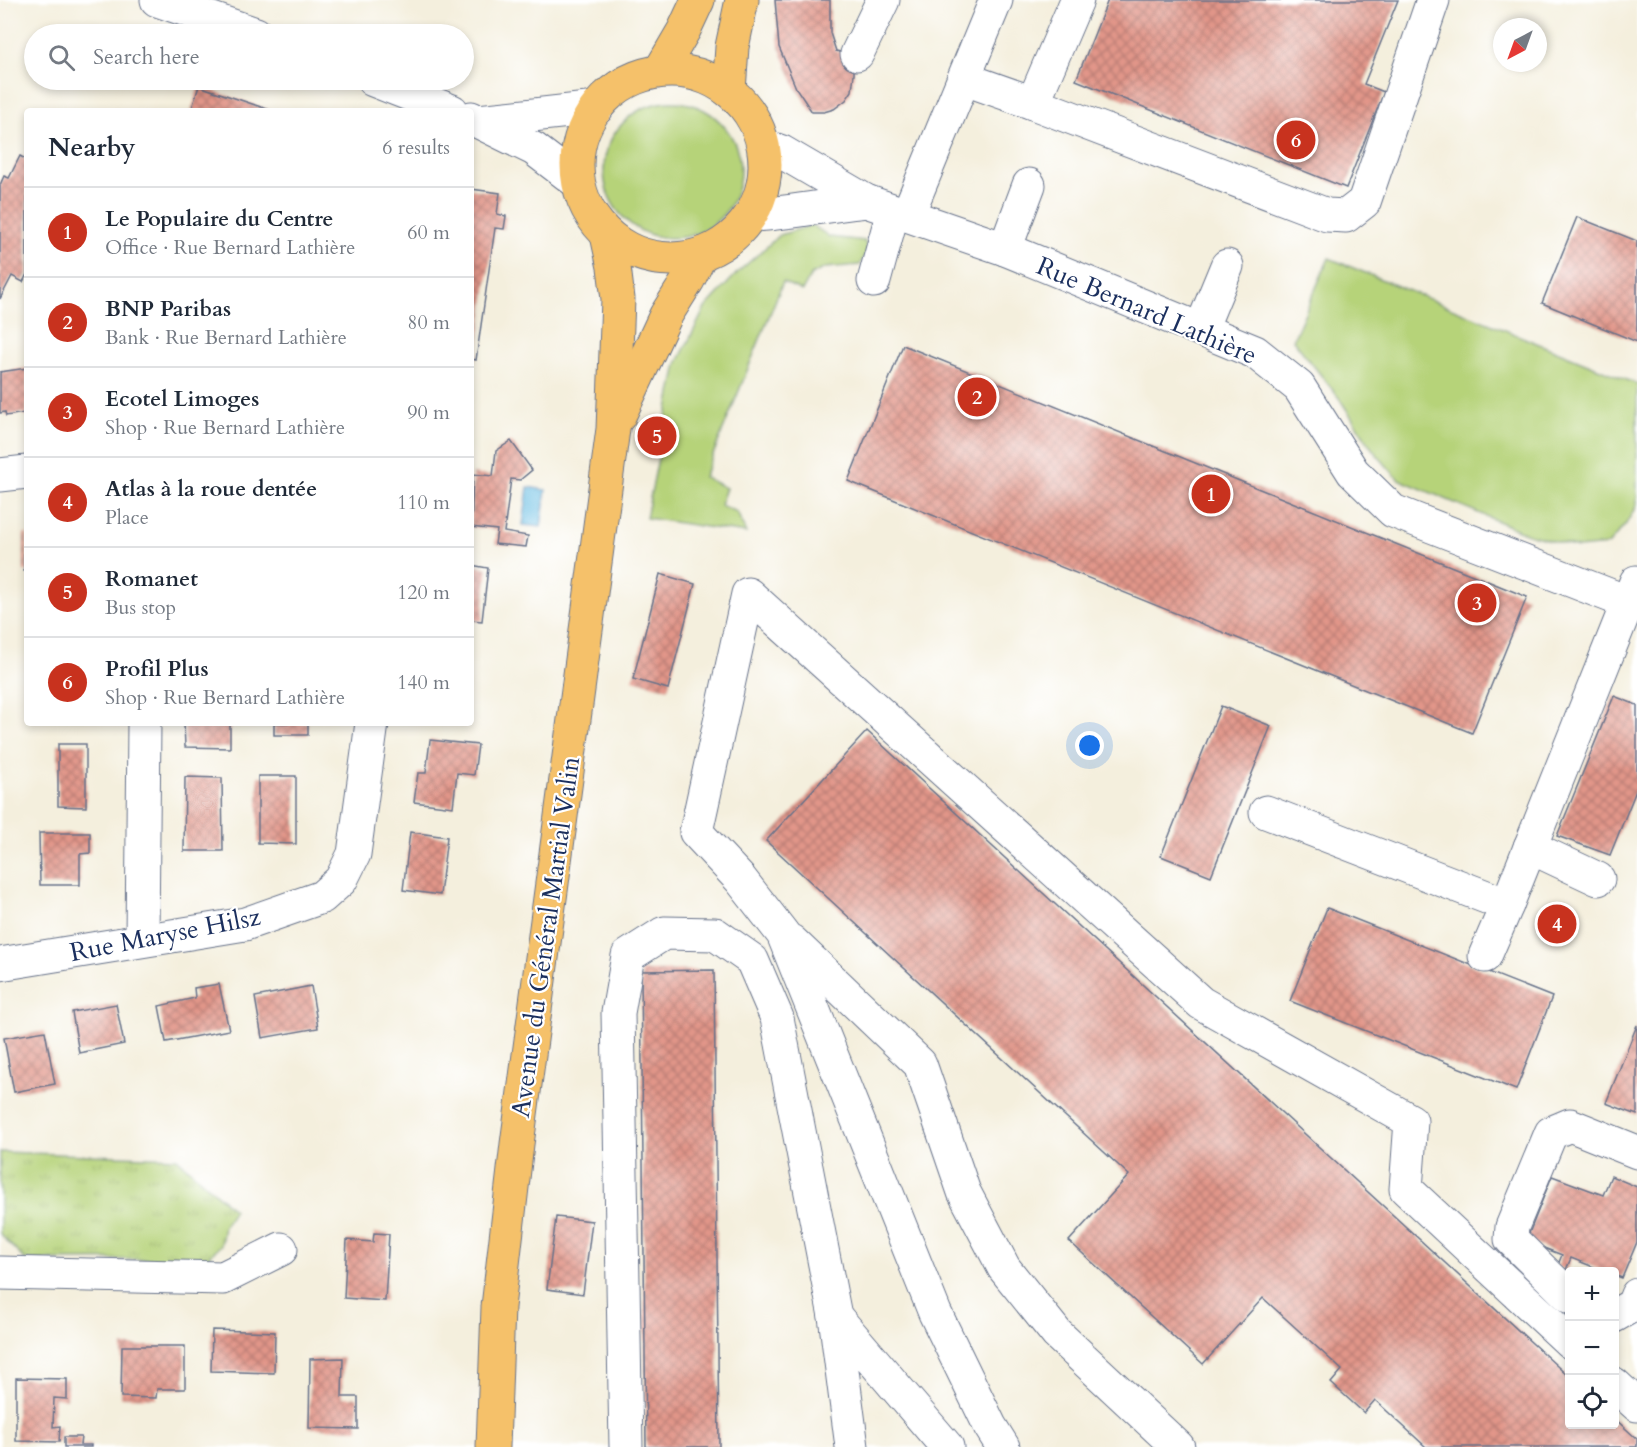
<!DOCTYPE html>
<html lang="en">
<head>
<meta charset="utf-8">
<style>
	body { margin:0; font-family:Cardo,serif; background:#f6f6f7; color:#1f2937 }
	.controls { position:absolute; right:18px; bottom:18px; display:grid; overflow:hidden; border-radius:6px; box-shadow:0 3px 9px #0003 }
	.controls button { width:54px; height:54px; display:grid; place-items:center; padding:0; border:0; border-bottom:2px solid #e0e1e3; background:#fff; color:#1f2937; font:30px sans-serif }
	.compass { position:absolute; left:1493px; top:18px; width:54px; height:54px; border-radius:50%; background:#fff; box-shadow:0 3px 9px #0003; rotate:221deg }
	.you { position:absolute; left:1090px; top:746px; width:21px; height:21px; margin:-15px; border:4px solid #fff; border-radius:50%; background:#1a73e8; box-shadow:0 0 0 9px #1a73e833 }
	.badge { display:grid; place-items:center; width:39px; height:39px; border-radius:50%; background:#c8321e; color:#fff; font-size:20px; font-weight:700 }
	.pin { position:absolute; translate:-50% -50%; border:3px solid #fff; box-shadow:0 2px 6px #0006 }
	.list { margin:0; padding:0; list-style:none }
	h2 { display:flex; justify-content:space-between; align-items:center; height:78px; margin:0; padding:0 24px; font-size:26px }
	h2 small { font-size:20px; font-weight:400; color:#747a83 }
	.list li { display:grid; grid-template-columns:39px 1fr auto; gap:18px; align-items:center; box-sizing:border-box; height:90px; padding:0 24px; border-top:2px solid #e0e1e3 }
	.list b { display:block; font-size:22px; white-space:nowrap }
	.list p { margin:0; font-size:20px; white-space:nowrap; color:#747a83 }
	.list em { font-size:20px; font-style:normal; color:#747a83 }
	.icon { flex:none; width:33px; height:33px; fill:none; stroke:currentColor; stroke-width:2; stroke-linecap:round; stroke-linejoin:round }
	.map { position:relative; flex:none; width:1637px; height:1447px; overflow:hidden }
	.search { position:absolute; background:#fff; box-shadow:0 3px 9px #0003; left:24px; top:24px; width:450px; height:66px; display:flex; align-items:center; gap:15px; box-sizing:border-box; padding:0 21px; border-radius:33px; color:#747a83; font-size:22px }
	.panel { position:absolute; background:#fff; box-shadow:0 3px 9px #0003; left:24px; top:108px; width:450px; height:618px; border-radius:6px }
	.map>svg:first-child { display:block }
	.green { fill:#b6d379; stroke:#68816c; stroke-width:1.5 }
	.park { fill:url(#park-tufts); stroke:#68816c; stroke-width:1.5 }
	.water { fill:#65bce2; stroke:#4076a0; stroke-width:1.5 }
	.building { fill:url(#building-cross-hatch) }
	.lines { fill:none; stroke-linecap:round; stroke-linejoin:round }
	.minor-casing { stroke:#67728a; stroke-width:35 }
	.major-casing { stroke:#67728a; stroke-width:35 }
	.minor { stroke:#fff; stroke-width:33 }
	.major { stroke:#f5c16b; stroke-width:33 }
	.labels { text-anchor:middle; stroke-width:4.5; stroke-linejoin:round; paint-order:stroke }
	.street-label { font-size:26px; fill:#1b2f5e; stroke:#fff }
</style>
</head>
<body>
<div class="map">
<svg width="1637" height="1447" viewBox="0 0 1637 1447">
	<defs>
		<pattern id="park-tufts" width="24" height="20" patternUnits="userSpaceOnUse" patternTransform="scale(1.5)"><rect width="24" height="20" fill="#b6d379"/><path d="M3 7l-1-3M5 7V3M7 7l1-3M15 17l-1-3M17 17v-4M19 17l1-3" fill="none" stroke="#9cb56b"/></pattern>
		<pattern id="building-cross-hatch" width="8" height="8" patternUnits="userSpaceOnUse" patternTransform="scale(1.5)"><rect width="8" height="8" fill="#e29689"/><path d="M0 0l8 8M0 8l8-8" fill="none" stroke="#b67b73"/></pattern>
	</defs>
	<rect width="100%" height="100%" fill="#fff"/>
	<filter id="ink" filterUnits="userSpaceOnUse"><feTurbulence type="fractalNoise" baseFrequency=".0167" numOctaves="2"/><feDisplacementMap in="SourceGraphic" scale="12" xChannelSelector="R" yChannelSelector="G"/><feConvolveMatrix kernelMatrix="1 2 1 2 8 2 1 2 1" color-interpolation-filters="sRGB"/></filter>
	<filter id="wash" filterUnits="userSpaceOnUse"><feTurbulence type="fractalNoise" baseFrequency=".008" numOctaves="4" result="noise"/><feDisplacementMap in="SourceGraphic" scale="24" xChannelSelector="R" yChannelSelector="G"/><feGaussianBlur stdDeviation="1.35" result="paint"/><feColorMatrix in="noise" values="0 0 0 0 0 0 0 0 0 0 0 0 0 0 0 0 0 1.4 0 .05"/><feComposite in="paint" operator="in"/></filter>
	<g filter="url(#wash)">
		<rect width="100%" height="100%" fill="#f4efdd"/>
		<g class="green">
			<circle cx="672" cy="170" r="68"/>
			<polygon points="812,225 830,237 865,241 867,252 860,265 825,268 811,275 802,291 783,282 704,477 726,488 720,505 737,512 746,533 646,518 677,364 705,308 739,271 780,235"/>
			<polygon points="1329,258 1637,384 1637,505 1626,524 1608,545 1578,548 1528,534 1398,479 1373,450 1339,398 1293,340"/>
		</g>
		<polygon class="park" points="0,1152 177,1158 234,1210 224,1226 221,1245 206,1259 25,1260 0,1234"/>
		<polygon class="water" points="528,487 546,490 541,527 523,525"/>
		<g id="blocks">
			<g class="building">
				<polygon points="775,0 830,0 830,33 836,51 845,53 854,68 854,74 852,91 846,100 834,109 824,112 812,112 796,88 779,47"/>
				<polygon points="1108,0 1398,0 1364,84 1384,92 1346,188 1076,80"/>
				<polygon points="199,86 273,111 191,111"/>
				<polygon points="20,156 27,160 27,274 23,282 12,276 0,299 0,185 4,176 9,178"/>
				<polygon points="471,189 500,193 497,214 506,216 504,229 495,228 476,360 471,359"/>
				<polygon points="1577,217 1637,241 1637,342 1542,303"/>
				<polygon points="903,345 1527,597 1472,733 848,481"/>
				<polygon points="27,368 27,416 25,416 24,413 6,416 5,412 0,413 0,372"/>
				<polygon points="511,441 532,470 520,480 511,479 504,532 528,536 526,547 495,544 497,530 471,527 473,474 493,476 496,451"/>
				<rect x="24" y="534" width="3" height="37"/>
				<polygon points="471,565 488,568 482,621 471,620"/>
				<polygon points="660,574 695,584 668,689 633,679"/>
				<polygon points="1614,696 1637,705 1637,788 1610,855 1557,836"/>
				<polygon points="1221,706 1271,726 1211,876 1161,856"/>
				<polygon points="184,723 230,723 230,748 185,747"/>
				<rect x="274" y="723" width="34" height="12"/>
				<polygon points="867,731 1569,1377 1569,1425 1614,1425 1614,1418 1637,1439 1637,1447 1426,1447 1375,1400 1364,1413 1331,1383 1342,1370 1263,1298 1203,1364 1069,1241 1129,1175 766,841"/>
				<polygon points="430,740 478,745 474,775 457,773 453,807 414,802 418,773 426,773"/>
				<polygon points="58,744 86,744 86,807 58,806"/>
				<polygon points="258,776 296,776 296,844 258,843"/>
				<polygon points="185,777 222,778 223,851 184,851"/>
				<polygon points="410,832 447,837 440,895 403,890"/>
				<polygon points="39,833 90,833 90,853 80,854 80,885 40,885"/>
				<polygon points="1327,908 1552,997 1516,1090 1290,1001"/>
				<polygon points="714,970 719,1447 646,1447 641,971"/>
				<polygon points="219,984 229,1030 166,1042 159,1006 195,998 194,988"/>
				<polygon points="311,986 318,1028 262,1038 255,997"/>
				<polygon points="116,1004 124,1044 79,1053 72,1012"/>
				<polygon points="1637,1025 1637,1115 1606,1103"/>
				<polygon points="45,1031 55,1084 14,1092 4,1038"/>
				<polygon points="1552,1176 1603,1195 1611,1176 1637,1187 1637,1242 1622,1278 1614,1275 1614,1272 1606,1272 1571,1258 1566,1270 1557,1267 1562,1255 1526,1241"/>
				<polygon points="556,1217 592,1221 583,1294 547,1289"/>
				<polygon points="374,1233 389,1234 385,1301 344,1298 347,1240 373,1242"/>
				<polygon points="212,1330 275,1332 274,1373 211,1371"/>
				<polygon points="122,1346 185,1346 185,1389 157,1389 156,1398 121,1397"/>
				<polygon points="343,1358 342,1397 358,1397 358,1429 309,1428 310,1359"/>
				<polygon points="16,1378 67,1379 67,1399 54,1398 53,1427 60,1426 59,1442 16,1441"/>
				<polygon points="64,1437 81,1437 80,1445 91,1445 91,1447 64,1447"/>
			</g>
		</g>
	</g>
	<g filter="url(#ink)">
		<use href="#blocks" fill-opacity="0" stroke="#67728a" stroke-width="1.5"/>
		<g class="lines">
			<g class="minor-casing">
				<g id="minor">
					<polyline points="157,0 256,34"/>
					<polyline points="857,54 883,0"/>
					<polyline points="965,79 1033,103 1327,215 1346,216 1364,202 1433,0"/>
					<polyline points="373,80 452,111"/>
					<polyline points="1033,103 1077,0"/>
					<polyline points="471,118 534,149 576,181"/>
					<polyline points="478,121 597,108"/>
					<polyline points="765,146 782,152 866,201 1005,249 1255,352 1299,387 1353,472 1393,511 1637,606"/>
					<polyline points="908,214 996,0"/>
					<path d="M752 215C790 213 828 205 866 201"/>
					<polyline points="1005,249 1029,185"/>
					<polyline points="874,281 893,211"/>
					<polyline points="1201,329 1227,266"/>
					<polyline points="0,475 27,472"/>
					<polyline points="1266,812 1507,905 1636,582"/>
					<polyline points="1530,847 1598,879"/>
					<polyline points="142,940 144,723"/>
					<polyline points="791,941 920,1064 964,1192 1004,1268 1057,1334 1178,1447"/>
					<polyline points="1485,956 1507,905"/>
					<polyline points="0,964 245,924 322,897 341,880 354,854 372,723"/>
					<polyline points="0,1273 223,1278 281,1249"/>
					<polyline points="1570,1297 1511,1239 1512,1227 1551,1133 1570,1125 1637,1152"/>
					<polyline points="835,1316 947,1447"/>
					<polyline points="1614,1316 1633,1305 1637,1295"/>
					<polyline points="1614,1384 1637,1405"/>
					<polyline points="626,1447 618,1013 628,956 664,933 715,934 752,960 777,1018 835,1316 852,1447"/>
					<polyline points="1003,1447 990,1426 935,1313 783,934 741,880 696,832 748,594 1201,1003 1411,1121 1406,1189 1570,1342"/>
				</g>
			</g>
			<g class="major-casing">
				<g id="major">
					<polyline points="660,71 684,30 698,0"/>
					<circle cx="671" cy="165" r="94"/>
					<polyline points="729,91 732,47 742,0"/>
					<polyline points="619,416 666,315 688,280 701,254"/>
					<polyline points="493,1447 498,1307 517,1144 613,429 618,299 614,267 607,235"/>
				</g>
			</g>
			<use href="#minor" class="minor"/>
			<use href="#major" class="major"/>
		</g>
	</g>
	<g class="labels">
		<g class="street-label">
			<text transform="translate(1147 310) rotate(23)" y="9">Rue Bernard Lathière</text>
			<text transform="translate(165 934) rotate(-11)" y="9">Rue Maryse Hilsz</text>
			<text transform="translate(545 937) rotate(-82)" y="9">Avenue du Général Martial Valin</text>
		</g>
	</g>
</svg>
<div class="controls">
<button>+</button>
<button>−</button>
<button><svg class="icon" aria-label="locate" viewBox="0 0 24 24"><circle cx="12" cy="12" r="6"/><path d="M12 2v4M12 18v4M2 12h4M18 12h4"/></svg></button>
</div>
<svg class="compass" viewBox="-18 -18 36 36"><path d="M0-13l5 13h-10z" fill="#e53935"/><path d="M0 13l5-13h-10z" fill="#747a83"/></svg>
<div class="you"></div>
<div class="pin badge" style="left:1211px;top:494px">1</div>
<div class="pin badge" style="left:977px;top:397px">2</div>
<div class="pin badge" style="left:1477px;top:603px">3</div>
<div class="pin badge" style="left:1557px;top:924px">4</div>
<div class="pin badge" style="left:657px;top:436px">5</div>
<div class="pin badge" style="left:1296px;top:140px">6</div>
<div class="search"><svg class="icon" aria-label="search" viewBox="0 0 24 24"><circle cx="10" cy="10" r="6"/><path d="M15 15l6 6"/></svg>Search here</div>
<section class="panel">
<h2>Nearby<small>6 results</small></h2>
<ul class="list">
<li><span class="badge">1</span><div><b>Le Populaire du Centre</b><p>Office · Rue Bernard Lathière</p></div><em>60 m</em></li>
<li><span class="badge">2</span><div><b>BNP Paribas</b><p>Bank · Rue Bernard Lathière</p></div><em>80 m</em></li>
<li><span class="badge">3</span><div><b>Ecotel Limoges</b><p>Shop · Rue Bernard Lathière</p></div><em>90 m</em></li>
<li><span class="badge">4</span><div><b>Atlas à la roue dentée</b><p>Place</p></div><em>110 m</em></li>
<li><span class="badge">5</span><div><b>Romanet</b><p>Bus stop</p></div><em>120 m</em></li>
<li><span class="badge">6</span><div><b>Profil Plus</b><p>Shop · Rue Bernard Lathière</p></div><em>140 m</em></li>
</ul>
</section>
</div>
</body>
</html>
